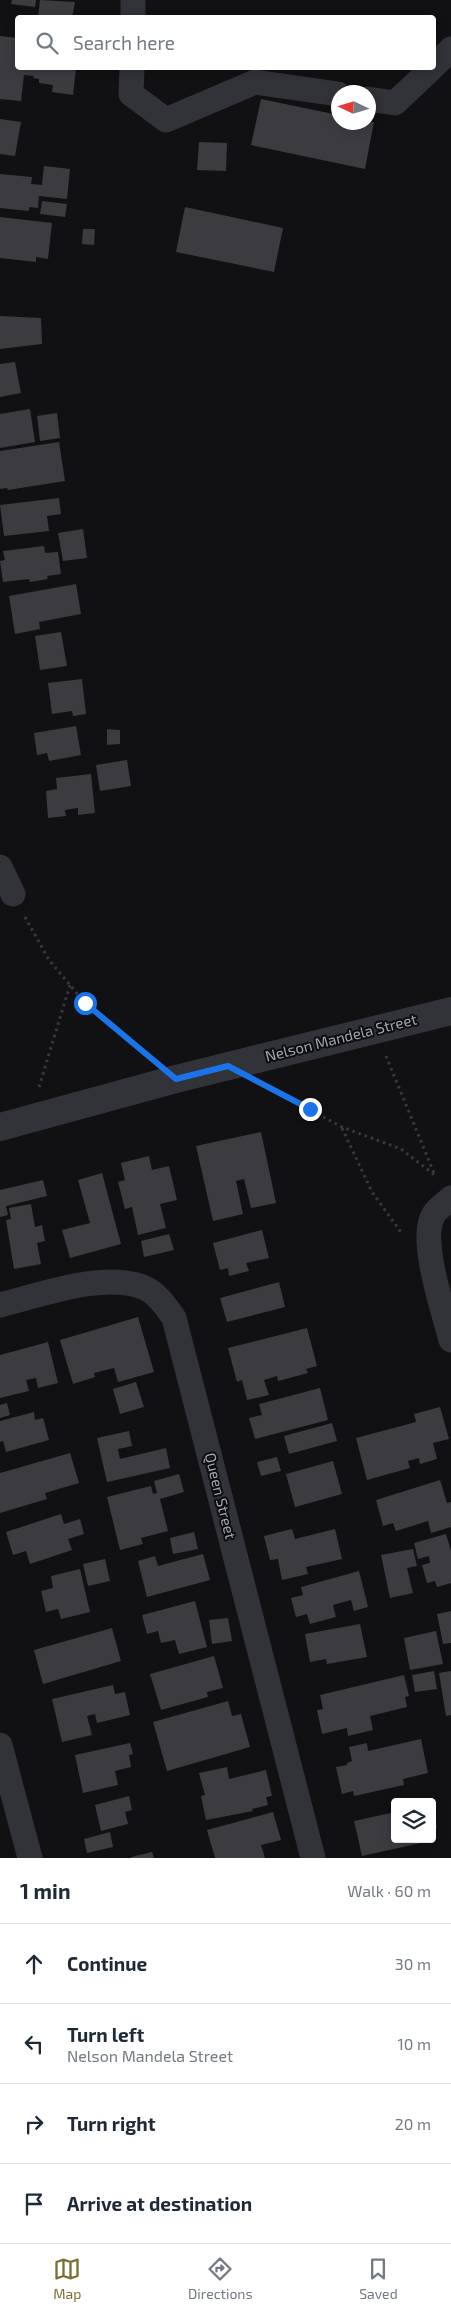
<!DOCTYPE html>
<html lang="en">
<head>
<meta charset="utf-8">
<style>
	body { margin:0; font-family:"Exo 2",sans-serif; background:#f6f6f7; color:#1f2937 }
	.controls { position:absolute; right:15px; bottom:15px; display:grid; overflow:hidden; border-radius:5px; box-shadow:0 2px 12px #0003 }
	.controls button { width:45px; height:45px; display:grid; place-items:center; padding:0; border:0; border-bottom:1px solid #e0e1e3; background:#fff; color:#1f2937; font:25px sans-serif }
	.compass { position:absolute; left:331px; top:85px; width:45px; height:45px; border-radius:50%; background:#fff; box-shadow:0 2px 12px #0003; rotate:274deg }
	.stop { position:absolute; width:15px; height:15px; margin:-11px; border:4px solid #1a73e8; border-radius:50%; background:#fff }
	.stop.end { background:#1a73e8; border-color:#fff; box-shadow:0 1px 5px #0008 }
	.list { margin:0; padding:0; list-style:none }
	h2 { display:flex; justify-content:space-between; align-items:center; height:65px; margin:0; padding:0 20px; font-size:21px }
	h2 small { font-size:16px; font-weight:400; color:#747a83 }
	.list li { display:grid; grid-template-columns:32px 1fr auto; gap:15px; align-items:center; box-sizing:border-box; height:80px; padding:0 20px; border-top:1px solid #e0e1e3 }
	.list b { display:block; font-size:19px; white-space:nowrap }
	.list p { margin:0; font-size:16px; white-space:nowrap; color:#747a83 }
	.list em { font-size:16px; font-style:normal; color:#747a83 }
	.icon { flex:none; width:28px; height:28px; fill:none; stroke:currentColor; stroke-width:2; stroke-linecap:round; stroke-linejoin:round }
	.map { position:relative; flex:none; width:451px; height:1858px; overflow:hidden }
	.search { position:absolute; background:#fff; box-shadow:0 2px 12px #0003; left:15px; right:15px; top:15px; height:55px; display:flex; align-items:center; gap:12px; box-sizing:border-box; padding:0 18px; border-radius:5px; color:#747a83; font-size:19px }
	.sheet { height:385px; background:#fff }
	nav { display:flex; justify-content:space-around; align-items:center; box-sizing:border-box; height:70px; border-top:1px solid #e0e1e3; background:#fff; font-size:14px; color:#747a83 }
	nav a { display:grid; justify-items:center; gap:2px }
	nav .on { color:#7b7034 }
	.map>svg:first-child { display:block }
	.building { fill:#3c3b40 }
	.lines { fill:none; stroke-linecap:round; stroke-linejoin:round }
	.path { stroke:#38393e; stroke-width:3; stroke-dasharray:2.5 4; stroke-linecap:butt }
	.minor { stroke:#323338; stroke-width:25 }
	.tertiary { stroke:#323338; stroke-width:28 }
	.route { stroke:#1a73e8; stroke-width:6 }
	.labels { text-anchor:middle; stroke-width:4; stroke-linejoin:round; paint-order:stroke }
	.street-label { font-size:15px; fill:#a3a6b3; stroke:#0d0c0e }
</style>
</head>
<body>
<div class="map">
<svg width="451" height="1858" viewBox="0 0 451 1858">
	<rect width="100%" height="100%" fill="#111113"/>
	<g class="building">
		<polygon points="12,0 36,0 35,7 11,4"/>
		<polygon points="40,0 75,2 72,18 38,18"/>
		<polygon points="0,36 18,38 18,68 76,68 73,95 52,92 53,85 39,83 39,79 33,78 34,76 24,75 21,101 0,99"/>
		<polygon points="261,99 338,115 338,122 374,122 365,169 251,145"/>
		<polygon points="0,119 21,122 15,156 0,154"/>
		<polygon points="199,142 227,143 226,171 197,170"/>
		<polygon points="44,166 70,169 67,199 39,196 38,208 29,207 29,211 0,208 0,174 32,177 31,184 42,185"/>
		<polygon points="42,201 67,204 65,217 40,214"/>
		<polygon points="185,207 283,228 274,272 176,252"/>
		<polygon points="0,217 52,223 48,259 36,257 36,262 0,258"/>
		<polygon points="83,229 95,229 94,245 82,244"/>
		<polygon points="0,316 41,318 42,344 0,349"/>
		<polygon points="15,362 21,393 0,397 0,364"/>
		<polygon points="30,409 35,442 0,448 0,414"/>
		<polygon points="57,413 60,438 40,441 37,416"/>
		<polygon points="59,442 65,481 8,490 7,488 0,489 0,451"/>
		<polygon points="59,498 61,514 47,516 49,531 4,536 0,505"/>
		<polygon points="83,529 87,558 63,561 58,533"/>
		<polygon points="44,546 45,553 58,552 61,574 47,576 48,579 30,582 29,579 3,582 0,561 5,560 3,551"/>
		<polygon points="76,584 81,614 39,622 40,629 15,634 9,596"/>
		<polygon points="61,632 67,666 40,670 35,636"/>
		<polygon points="82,679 86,714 73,716 72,711 52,714 48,683"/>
		<polygon points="76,726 81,755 49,761 47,753 37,755 34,733"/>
		<polygon points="107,729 120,730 120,744 107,745"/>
		<polygon points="127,760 131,786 100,791 96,765"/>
		<polygon points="91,774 95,813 78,815 78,808 65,810 66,816 48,818 46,791 57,789 56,778"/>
		<polygon points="261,1132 276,1203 251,1208 244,1179 236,1181 243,1214 213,1221 196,1146"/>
		<polygon points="149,1156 152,1170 169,1166 177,1200 160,1204 166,1228 138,1235 132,1207 125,1209 118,1182 125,1180 121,1163"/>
		<polygon points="102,1173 121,1244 70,1258 62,1230 90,1223 78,1180"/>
		<polygon points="43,1180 47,1196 6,1206 8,1215 0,1217 0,1190"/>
		<polygon points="31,1204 35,1227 42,1225 45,1241 37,1243 41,1264 14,1269 6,1220 11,1219 9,1208"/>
		<polygon points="262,1230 269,1258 246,1263 249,1271 229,1276 228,1268 220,1270 213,1243"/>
		<polygon points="169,1234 174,1250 144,1257 141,1241"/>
		<polygon points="279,1282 285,1307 227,1322 220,1298"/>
		<polygon points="138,1317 154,1372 118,1382 114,1368 94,1373 95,1377 73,1384 60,1340"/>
		<polygon points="307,1328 317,1366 306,1369 308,1373 278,1381 277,1376 264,1380 269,1395 247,1400 242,1380 237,1382 228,1348"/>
		<polygon points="48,1342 58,1383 38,1388 36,1378 26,1380 29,1391 0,1398 0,1355"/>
		<polygon points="136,1382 144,1407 120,1414 113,1389"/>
		<polygon points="320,1388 328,1420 255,1439 249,1418 262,1415 259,1404"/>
		<polygon points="7,1403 10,1415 0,1418 0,1405"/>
		<polygon points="440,1407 449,1439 433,1443 437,1459 420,1464 419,1458 408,1461 410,1468 367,1480 356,1438 416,1422 414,1414"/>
		<polygon points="34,1412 35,1420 43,1418 49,1440 6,1452 3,1441 0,1442 0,1421"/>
		<polygon points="332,1423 337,1441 289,1454 284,1436"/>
		<polygon points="129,1431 132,1446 118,1449 120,1459 166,1448 170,1468 107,1482 97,1438"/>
		<polygon points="70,1453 79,1483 45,1493 47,1499 0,1513 0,1473"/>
		<polygon points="277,1457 281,1471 261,1476 257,1462"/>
		<polygon points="333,1461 342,1494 295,1507 286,1474"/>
		<polygon points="179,1474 184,1492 160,1499 168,1531 141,1538 143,1544 120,1550 107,1497 151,1486 153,1494 157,1493 154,1481"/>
		<polygon points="440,1480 447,1503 451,1502 451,1527 431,1533 428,1521 396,1531 393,1523 383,1526 376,1500"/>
		<polygon points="61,1514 64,1524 80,1519 84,1534 68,1539 72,1550 30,1564 26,1551 13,1555 6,1532"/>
		<polygon points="292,1529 295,1539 335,1529 342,1559 306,1567 308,1574 282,1580 278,1559 270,1560 264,1536"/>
		<polygon points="194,1532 198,1549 173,1554 170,1538"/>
		<polygon points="446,1534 451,1551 451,1583 437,1587 435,1581 427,1583 422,1565 430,1563 429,1556 418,1559 414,1543"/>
		<polygon points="413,1549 417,1566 407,1568 413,1593 390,1598 381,1555"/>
		<polygon points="203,1554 210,1580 147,1597 138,1561 155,1556 158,1566"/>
		<polygon points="105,1559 110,1581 88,1586 83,1564"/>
		<polygon points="80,1569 90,1612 61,1619 58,1609 46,1612 41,1591 53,1588 51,1576"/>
		<polygon points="359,1571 368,1607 354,1611 351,1600 333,1605 336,1617 310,1624 307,1614 296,1617 291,1598 303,1595 301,1587"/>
		<polygon points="195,1601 207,1647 179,1654 175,1640 161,1643 158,1631 147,1634 142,1615"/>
		<polygon points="451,1611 451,1643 443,1644 437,1614"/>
		<polygon points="228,1618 232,1641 212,1644 209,1620"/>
		<polygon points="360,1624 367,1657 327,1664 326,1659 310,1662 305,1634"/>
		<polygon points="112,1628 121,1661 43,1684 34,1650"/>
		<polygon points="436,1631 443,1664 410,1670 404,1638"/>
		<polygon points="214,1656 223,1688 207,1692 208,1697 161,1710 150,1674"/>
		<polygon points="434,1671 437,1689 415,1692 412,1675"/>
		<polygon points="451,1671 451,1715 446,1716 439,1673"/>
		<polygon points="404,1675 409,1696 405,1697 407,1707 370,1716 373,1730 348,1736 347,1728 322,1734 317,1710 323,1709 320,1695"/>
		<polygon points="113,1685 115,1694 125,1692 130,1715 97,1723 95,1714 87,1716 92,1735 62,1742 52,1699"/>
		<polygon points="228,1701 232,1716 241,1714 250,1747 167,1771 153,1722"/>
		<polygon points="421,1739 428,1773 403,1779 404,1785 354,1796 353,1791 342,1794 336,1767 347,1765 347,1763 352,1761 349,1747 367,1743 368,1751"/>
		<polygon points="130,1743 133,1754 129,1755 131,1767 115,1771 118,1785 83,1793 75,1755"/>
		<polygon points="227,1767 229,1779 266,1770 272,1796 266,1797 268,1805 252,1809 253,1811 206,1820 201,1796 205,1795 199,1773"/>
		<polygon points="129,1796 132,1810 125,1812 128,1824 101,1831 95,1805"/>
		<polygon points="273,1812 281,1840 261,1845 265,1858 215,1858 207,1830"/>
		<polygon points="395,1812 395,1839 430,1839 430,1841 362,1856 354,1821"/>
		<polygon points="434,1814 437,1828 432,1829 432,1815"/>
		<polygon points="110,1832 113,1847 87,1853 84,1839"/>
		<polygon points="152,1852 154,1858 131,1858 131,1857"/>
	</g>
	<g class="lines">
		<g class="path">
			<polyline points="25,917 49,960 85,1003 151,1058"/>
			<polyline points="386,1056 434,1173"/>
			<polyline points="266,1086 342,1127 401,1149 436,1176"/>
			<polyline points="39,1087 70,985"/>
			<polyline points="342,1128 372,1192 403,1235"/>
		</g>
		<g class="minor">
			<polyline points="133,18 133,0"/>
			<polyline points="434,66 451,49"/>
			<polyline points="132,68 131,94 166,120 255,82 338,94"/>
			<polyline points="368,99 395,103 432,68"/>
			<polyline points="0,867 13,894"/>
			<path d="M451 1198C446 1203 438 1208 434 1214 418 1238 444 1312 451 1340"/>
			<path d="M0 1305C41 1295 105 1271 145 1288 158 1294 166 1307 174 1318L313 1858"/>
			<polyline points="0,1745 30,1858"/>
		</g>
		<polyline class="tertiary" points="0,1127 176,1079 451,1011"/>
	</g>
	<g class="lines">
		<polyline class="route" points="85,1003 176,1079 228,1066 310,1109"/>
	</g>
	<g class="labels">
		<g class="street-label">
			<text transform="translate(341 1038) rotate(-14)" y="5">Nelson Mandela Street</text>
			<text transform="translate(220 1496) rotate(76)" y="5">Queen Street</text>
		</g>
	</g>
</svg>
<div class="controls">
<button><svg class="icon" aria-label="layers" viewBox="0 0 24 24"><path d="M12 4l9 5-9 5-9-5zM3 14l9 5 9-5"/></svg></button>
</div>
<svg class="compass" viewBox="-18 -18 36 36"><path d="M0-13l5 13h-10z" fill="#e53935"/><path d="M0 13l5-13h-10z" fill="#747a83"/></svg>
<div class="stop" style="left:85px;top:1003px"></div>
<div class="stop end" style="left:310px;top:1109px"></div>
<div class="search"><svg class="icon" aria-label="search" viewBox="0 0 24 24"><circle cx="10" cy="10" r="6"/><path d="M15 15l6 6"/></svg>Search here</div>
</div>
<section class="sheet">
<h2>1 min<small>Walk · 60 m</small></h2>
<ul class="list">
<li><svg class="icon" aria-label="ahead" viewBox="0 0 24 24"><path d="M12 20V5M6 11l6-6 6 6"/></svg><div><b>Continue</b></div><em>30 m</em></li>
<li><svg class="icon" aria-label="left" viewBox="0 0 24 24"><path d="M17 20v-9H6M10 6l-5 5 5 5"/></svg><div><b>Turn left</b><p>Nelson Mandela Street</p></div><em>10 m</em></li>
<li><svg class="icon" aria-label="right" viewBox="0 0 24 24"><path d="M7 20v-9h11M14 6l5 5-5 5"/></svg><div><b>Turn right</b></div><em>20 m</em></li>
<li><svg class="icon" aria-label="arrive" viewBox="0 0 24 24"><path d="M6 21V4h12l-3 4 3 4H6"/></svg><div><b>Arrive at destination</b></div></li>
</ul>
</section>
<nav>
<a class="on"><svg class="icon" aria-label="map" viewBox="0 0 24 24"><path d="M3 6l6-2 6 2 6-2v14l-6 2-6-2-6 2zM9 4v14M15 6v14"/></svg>Map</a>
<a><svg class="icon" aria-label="directions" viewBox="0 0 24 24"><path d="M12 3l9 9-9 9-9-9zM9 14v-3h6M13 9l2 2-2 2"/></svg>Directions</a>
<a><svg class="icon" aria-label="saved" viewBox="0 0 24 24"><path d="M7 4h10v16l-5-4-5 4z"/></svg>Saved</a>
</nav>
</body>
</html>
